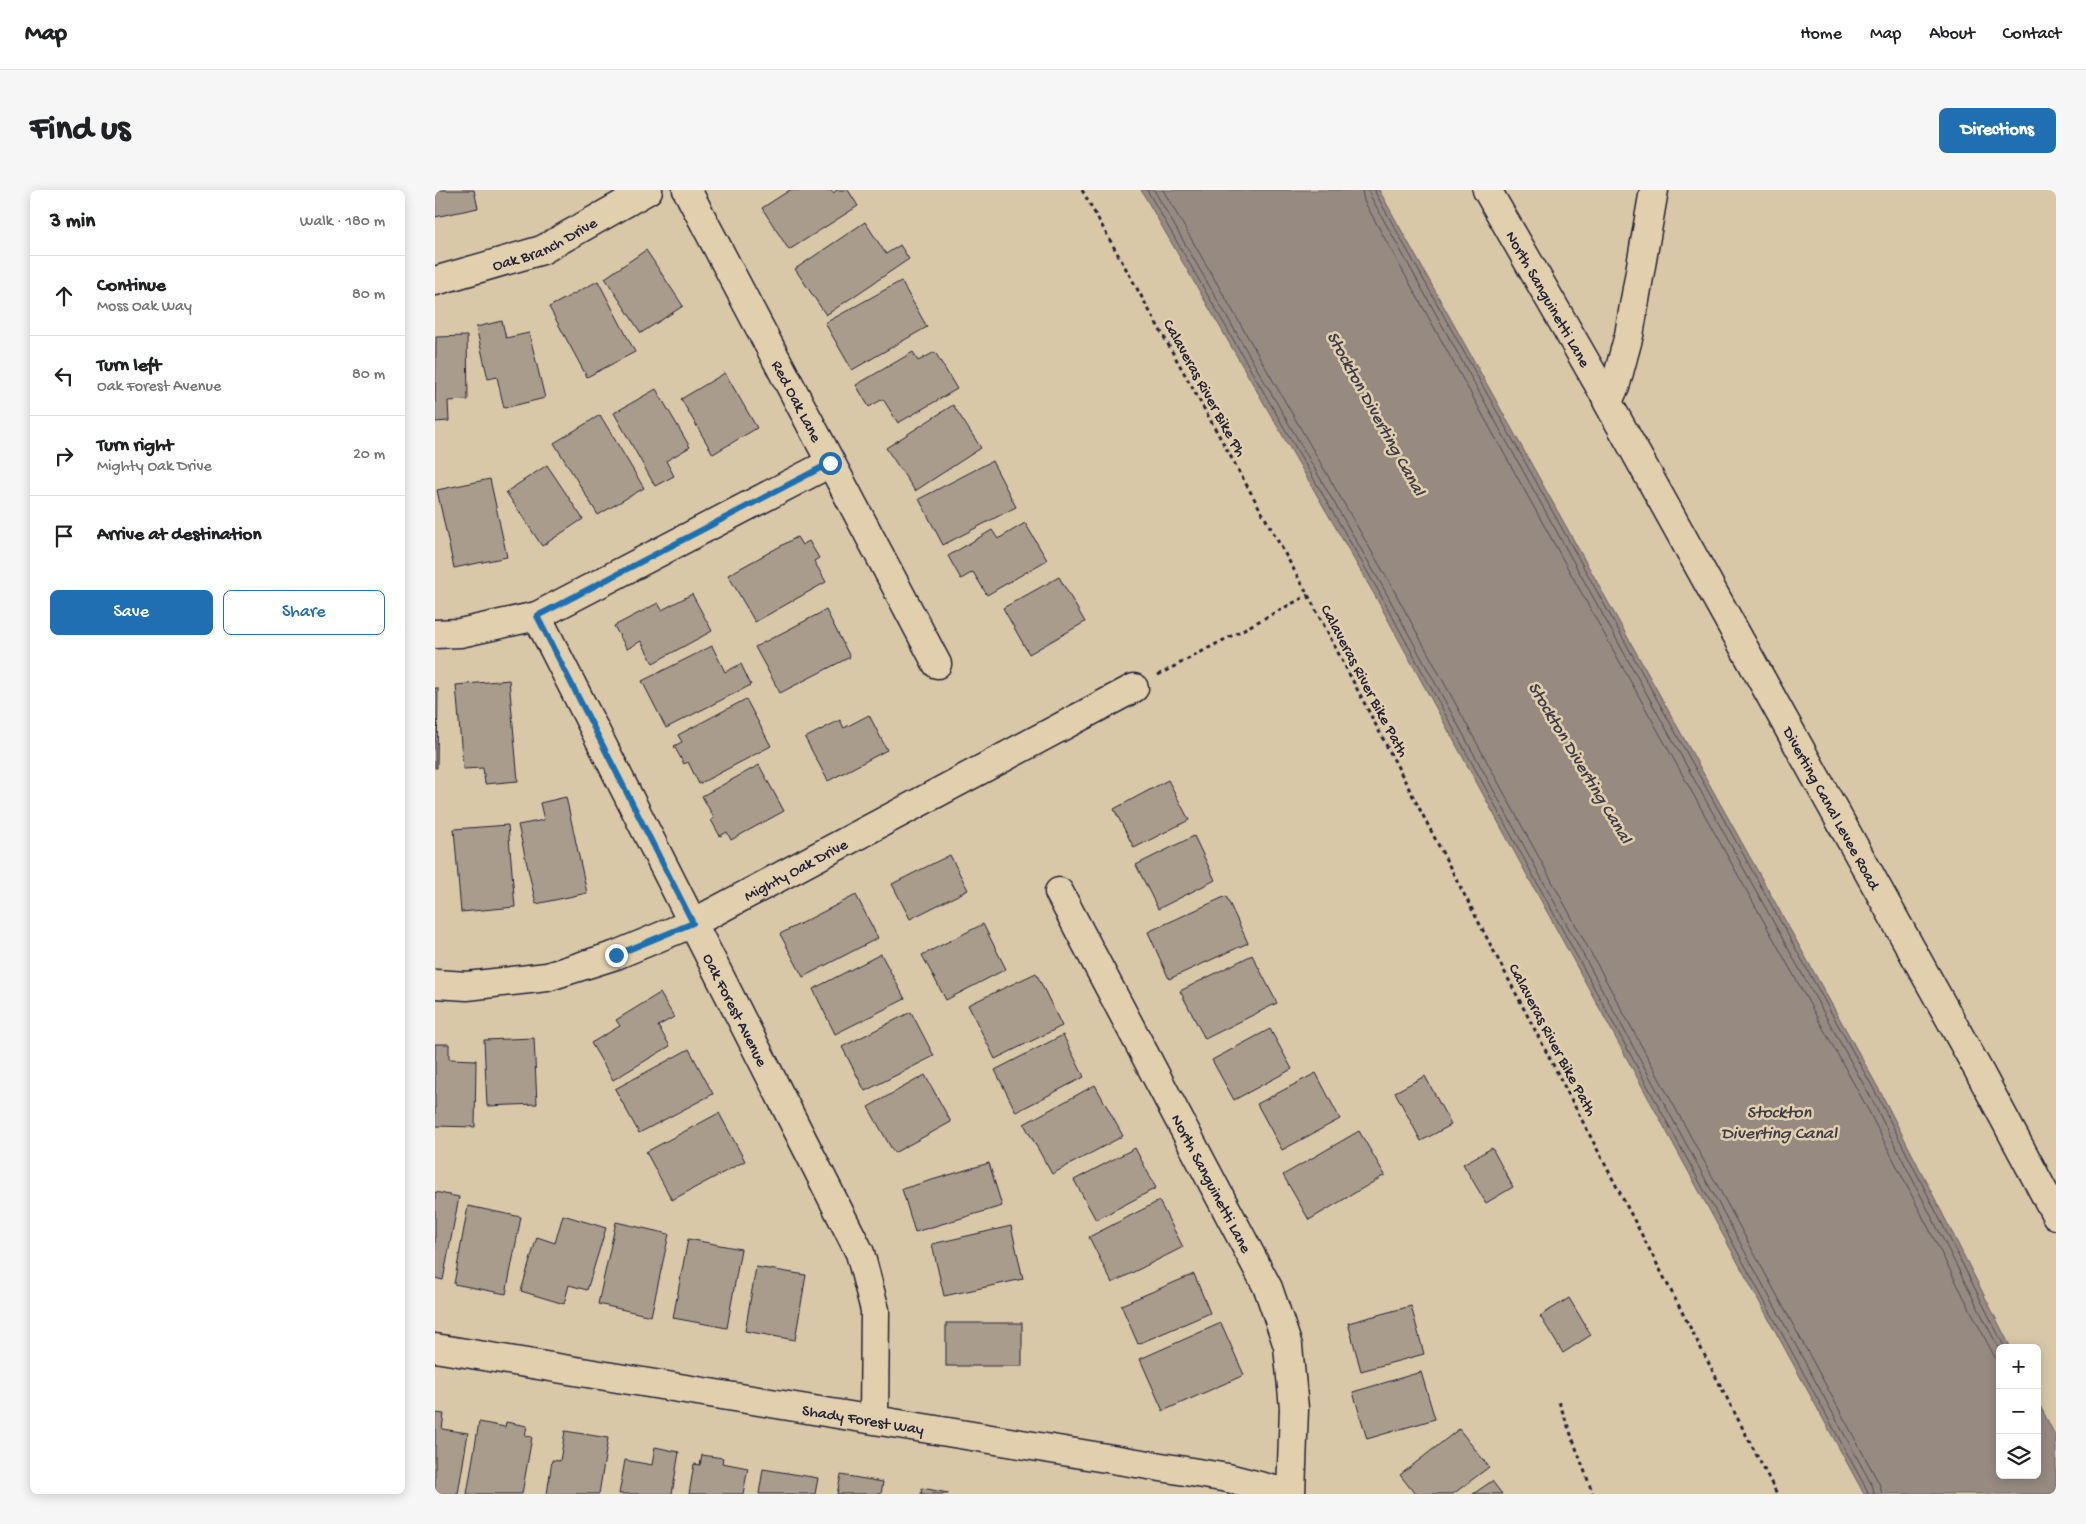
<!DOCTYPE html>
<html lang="en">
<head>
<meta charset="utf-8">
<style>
	body { margin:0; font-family:"Gochi Hand",sans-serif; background:#f6f6f6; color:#202124 }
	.controls { position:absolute; right:15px; bottom:15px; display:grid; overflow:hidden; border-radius:8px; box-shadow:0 2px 12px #0003 }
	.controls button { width:45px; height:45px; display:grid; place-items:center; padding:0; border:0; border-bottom:1px solid #e0e0e0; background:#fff; color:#202124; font:25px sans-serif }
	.stop { position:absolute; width:15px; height:15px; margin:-11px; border:4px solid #1f6fb2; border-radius:50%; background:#fff }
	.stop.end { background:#1f6fb2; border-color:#fff; box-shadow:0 1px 5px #0008 }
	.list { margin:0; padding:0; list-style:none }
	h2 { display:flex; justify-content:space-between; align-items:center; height:65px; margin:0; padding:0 20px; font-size:21px }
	h2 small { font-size:16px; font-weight:400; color:#757577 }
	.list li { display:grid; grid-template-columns:32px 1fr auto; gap:15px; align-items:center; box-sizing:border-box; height:80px; padding:0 20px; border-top:1px solid #e0e0e0 }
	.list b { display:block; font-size:19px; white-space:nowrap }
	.list p { margin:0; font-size:16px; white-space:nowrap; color:#757577 }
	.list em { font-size:16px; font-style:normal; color:#757577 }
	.actions { display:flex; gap:10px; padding:15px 20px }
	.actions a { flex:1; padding:11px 0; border:1px solid #1f6fb2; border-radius:8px; text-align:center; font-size:18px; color:#1f6fb2 }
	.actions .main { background:#1f6fb2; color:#fff }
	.icon { flex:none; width:28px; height:28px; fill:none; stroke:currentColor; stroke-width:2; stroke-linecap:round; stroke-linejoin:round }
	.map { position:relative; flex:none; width:1621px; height:1304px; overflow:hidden; border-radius:8px }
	header { display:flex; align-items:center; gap:30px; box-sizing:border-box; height:70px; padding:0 25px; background:#fff; border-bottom:1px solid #e0e0e0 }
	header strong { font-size:24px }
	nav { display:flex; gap:28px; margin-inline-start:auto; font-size:18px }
	.intro { display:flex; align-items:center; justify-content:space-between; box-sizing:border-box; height:120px; padding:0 30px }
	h1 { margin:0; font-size:35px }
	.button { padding:12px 22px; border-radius:8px; background:#1f6fb2; color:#fff; font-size:18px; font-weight:700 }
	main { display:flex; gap:30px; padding:0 30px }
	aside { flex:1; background:#fff; border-radius:8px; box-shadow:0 2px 12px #0003 }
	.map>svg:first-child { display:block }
	.water { fill:#968a81; stroke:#686065 }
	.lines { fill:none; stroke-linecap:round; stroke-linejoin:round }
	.shore { stroke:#504c57; stroke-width:1 }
	.building { fill:#a99c8c; stroke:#22223b }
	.minor-casing { stroke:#22223b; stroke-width:31 }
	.path { stroke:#22223b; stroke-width:3; stroke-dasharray:4 4; stroke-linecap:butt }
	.minor { stroke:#e1cfad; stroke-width:28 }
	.route { stroke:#1f6fb2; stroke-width:6 }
	.labels { text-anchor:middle; stroke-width:5; stroke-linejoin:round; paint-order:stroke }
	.street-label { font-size:16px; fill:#22223b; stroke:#e1cfad }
	.water-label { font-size:18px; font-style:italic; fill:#3f3c4c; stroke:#e1cfad }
</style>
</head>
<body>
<header>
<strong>Map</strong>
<nav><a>Home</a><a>Map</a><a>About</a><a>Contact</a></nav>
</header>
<div class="intro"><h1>Find us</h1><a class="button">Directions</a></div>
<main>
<aside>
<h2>3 min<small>Walk · 180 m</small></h2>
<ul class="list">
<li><svg class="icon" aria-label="ahead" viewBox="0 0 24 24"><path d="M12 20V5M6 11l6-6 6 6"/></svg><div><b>Continue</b><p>Moss Oak Way</p></div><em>80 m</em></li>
<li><svg class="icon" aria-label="left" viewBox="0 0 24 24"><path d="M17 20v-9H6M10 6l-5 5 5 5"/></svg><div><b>Turn left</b><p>Oak Forest Avenue</p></div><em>80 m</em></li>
<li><svg class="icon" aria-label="right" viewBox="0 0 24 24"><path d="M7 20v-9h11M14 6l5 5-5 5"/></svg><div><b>Turn right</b><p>Mighty Oak Drive</p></div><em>20 m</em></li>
<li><svg class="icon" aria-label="arrive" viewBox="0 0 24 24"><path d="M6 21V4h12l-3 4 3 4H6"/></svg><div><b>Arrive at destination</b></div></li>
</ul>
<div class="actions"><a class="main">Save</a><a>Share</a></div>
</aside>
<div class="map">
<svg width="1621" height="1304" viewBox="0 0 1621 1304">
	<rect width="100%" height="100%" fill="#d9c8a8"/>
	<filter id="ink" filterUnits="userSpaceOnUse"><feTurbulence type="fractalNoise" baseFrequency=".02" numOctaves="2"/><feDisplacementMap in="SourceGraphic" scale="10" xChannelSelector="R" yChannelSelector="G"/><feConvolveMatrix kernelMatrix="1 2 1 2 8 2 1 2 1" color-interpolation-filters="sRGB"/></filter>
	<g filter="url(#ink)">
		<polygon class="water" points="706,0 944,0 1446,903 1576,1158 1565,1158 1565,1285 1602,1285 1602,1210 1621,1247 1621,1304 1429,1304 939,404"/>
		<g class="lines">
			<g class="shore">
				<polyline points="712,0 944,402 1432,1300 1433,1304"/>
				<polyline points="719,0 949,399 1438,1297 1439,1304"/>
				<polyline points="728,0 956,395 1444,1293 1447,1304"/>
				<polyline points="927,0 929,11 1429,912 1559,1166 1565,1173"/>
				<polyline points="934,0 936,7 1436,908 1565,1161"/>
				<polyline points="940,0 941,4 1442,905 1570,1158"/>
			</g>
		</g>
		<g class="building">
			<polygon points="0,0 39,0 43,18 0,27"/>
			<polygon points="355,0 396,0 398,3 402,0 413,0 423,16 354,60 327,18"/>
			<polygon points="430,32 451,64 465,55 474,69 391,125 360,79"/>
			<polygon points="211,60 248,116 206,143 170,88"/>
			<polygon points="163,91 200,162 152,187 114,117"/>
			<polygon points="466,91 492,137 417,180 390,133"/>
			<polygon points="67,131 71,148 94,143 110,208 69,218 62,187 53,189 41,137"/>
			<polygon points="32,146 33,210 13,211 14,231 0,232 1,147"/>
			<polygon points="478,162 483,171 500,162 522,199 463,233 448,209 434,217 421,195"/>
			<polygon points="290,183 322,238 278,264 246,209"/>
			<polygon points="221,199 255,257 231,271 239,286 220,296 179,223"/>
			<polygon points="518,215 546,258 480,301 451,258"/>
			<polygon points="165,225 209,298 163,325 119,253"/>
			<polygon points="557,271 581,317 508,355 484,309"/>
			<polygon points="112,275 148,329 107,356 71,302"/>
			<polygon points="55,289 72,367 19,378 2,300"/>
			<polygon points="590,333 612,370 552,405 538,382 526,389 513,366 557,340 563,349"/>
			<polygon points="362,347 367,355 374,351 384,368 379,371 391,392 320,432 293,385"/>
			<polygon points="624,387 650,432 594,464 568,418"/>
			<polygon points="257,404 277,441 218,473 206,451 192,459 179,436 223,413 227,420"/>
			<polygon points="391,420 415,467 345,503 320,457"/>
			<polygon points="277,456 290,482 306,474 316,495 231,538 207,491"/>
			<polygon points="74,490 83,591 50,594 48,578 28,579 21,495"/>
			<polygon points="0,498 3,498 2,578 0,578"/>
			<polygon points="311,509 336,556 264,594 253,572 249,574 239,556 247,552 243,545"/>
			<polygon points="434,525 452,560 393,591 370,548 405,530 409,538"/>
			<polygon points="324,575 349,621 296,650 292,642 285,646 276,630 279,628 267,606"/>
			<polygon points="733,590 754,630 699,658 679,619"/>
			<polygon points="131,607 152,703 101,714 83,635 109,630 105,613"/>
			<polygon points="73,635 80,717 26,722 19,639"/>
			<polygon points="759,646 780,690 723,719 701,675"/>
			<polygon points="515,665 533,700 475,729 457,694"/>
			<polygon points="421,705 443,748 368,787 345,744"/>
			<polygon points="791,706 813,753 734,789 713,742"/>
			<polygon points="548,734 571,779 511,810 487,765"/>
			<polygon points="446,764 470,809 400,844 378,799"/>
			<polygon points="817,765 842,813 770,849 745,801"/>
			<polygon points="601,783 627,836 560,869 533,815"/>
			<polygon points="225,803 239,827 223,836 235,856 178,890 156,853 185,836 181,830"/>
			<polygon points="476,822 499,866 430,901 407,857"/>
			<polygon points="835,839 857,879 799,910 777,870"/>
			<polygon points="628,845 649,887 581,922 560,880"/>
			<polygon points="99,848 102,914 52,916 49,850"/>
			<polygon points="0,854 14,854 14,869 41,870 40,937 0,936"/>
			<polygon points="254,859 278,904 204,943 180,899"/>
			<polygon points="881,883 905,929 847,960 822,914"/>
			<polygon points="490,885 516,932 459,963 433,917"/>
			<polygon points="990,886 1016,935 986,951 960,902"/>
			<polygon points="660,895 688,946 617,984 589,934"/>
			<polygon points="284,923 310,971 237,1010 211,962"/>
			<polygon points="924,941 950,985 874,1030 848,985"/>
			<polygon points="700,958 721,998 661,1030 639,990"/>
			<polygon points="1057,958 1078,997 1051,1013 1028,974"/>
			<polygon points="554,973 567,1016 480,1042 467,999"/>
			<polygon points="0,1002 24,1007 8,1090 0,1088"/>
			<polygon points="724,1011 748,1057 677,1093 654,1047"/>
			<polygon points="33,1016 86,1027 71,1104 19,1094"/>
			<polygon points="128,1025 171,1038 152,1100 134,1095 129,1114 86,1101 102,1047 120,1053"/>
			<polygon points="181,1032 234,1044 216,1126 163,1114"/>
			<polygon points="576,1036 588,1089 509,1106 497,1054"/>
			<polygon points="253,1049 306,1059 292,1138 238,1128"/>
			<polygon points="321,1077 371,1085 360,1150 310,1141"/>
			<polygon points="759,1084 775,1123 703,1154 686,1115"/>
			<polygon points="1134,1108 1156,1145 1128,1163 1105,1126"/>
			<polygon points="976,1116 989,1164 926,1181 913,1133"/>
			<rect x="511" y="1133" width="76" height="43"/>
			<polygon points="786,1133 809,1185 728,1221 705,1169"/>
			<polygon points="986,1182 1000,1229 932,1249 918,1202"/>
			<polygon points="0,1223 9,1224 7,1239 33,1243 23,1304 0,1304"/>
			<polygon points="44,1232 70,1237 71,1232 92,1236 90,1246 97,1247 87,1304 32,1304"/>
			<polygon points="1024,1239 1054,1277 1018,1304 980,1304 965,1285"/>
			<polygon points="130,1241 173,1248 164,1304 112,1304 117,1270 125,1271"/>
			<polygon points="220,1257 244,1262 237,1304 184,1304 190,1270 217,1275"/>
			<polygon points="267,1265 288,1268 287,1273 313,1278 308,1304 254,1304 259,1274 265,1275"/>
			<polygon points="328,1279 383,1288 380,1304 324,1304"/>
			<polygon points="406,1285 448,1292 446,1304 402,1304"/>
			<polygon points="1057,1291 1067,1304 1038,1304"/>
			<polygon points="487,1298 513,1303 513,1304 486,1304"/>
		</g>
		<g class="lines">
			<g class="minor-casing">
				<g id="minor">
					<path id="s1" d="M252 0 502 474"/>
					<path id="s2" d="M1052 0 1168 202 1176 205"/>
					<path id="s3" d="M1219 0 1194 145 1180 197 1172 211 1545 883 1621 1025"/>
					<path id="s4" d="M0 91 107 60 213 0"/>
					<path id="s5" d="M102 426 425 1063 440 1120 439 1229"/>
					<polyline points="0,444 25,443 102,426 395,273"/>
					<path id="s6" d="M624 702 833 1098 853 1156 859 1218 856 1304"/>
					<path id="s7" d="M0 794 32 796 112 787 181 765 258 733 699 498"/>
					<path id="s8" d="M0 1158 793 1288 856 1304"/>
				</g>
			</g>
			<g class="path">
				<polyline points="647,0 873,405 1342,1304"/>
				<polyline points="723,485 873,405"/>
				<polyline points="1124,1212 1158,1304"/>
			</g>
			<use href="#minor" class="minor"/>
		</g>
	</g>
	<g class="lines" filter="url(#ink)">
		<polyline class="route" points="181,765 258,733 102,426 395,273"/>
	</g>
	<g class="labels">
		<g class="street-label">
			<text dy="6" stroke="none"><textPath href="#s4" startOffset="116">Oak Branch Drive</textPath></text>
			<text dy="6" stroke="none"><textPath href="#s2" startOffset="125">North Sanguinetti Lane</textPath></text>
			<text transform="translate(771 197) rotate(61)" y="6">Calaveras River Bike Ph</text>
			<text dy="6" stroke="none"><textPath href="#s1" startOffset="238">Red Oak Lane</textPath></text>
			<text transform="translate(931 490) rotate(62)" y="6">Calaveras River Bike Path</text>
			<text dy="6" stroke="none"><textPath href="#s3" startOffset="682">Diverting Canal Levee Road</textPath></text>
			<text dy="6" stroke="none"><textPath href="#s7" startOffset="384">Mighty Oak Drive</textPath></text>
			<text dy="6" stroke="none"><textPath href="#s5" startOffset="441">Oak Forest Avenue</textPath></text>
			<text transform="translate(1119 849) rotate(62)" y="6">Calaveras River Bike Path</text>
			<text dy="6" stroke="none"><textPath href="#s6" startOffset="329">North Sanguinetti Lane</textPath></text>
			<text dy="6" stroke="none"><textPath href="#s8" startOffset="434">Shady Forest Way</textPath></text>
		</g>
		<g class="water-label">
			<text transform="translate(942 223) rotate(61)" y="6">Stockton Diverting Canal</text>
			<text transform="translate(1146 572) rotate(59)" y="6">Stockton Diverting Canal</text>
			<text x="1344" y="927">Stockton<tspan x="1344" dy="21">Diverting Canal</tspan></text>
		</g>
	</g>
</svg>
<div class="controls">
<button>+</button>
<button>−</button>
<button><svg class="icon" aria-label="layers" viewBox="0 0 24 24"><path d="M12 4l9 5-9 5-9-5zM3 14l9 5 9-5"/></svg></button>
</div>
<div class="stop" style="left:395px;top:273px"></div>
<div class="stop end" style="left:181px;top:765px"></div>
</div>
</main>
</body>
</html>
